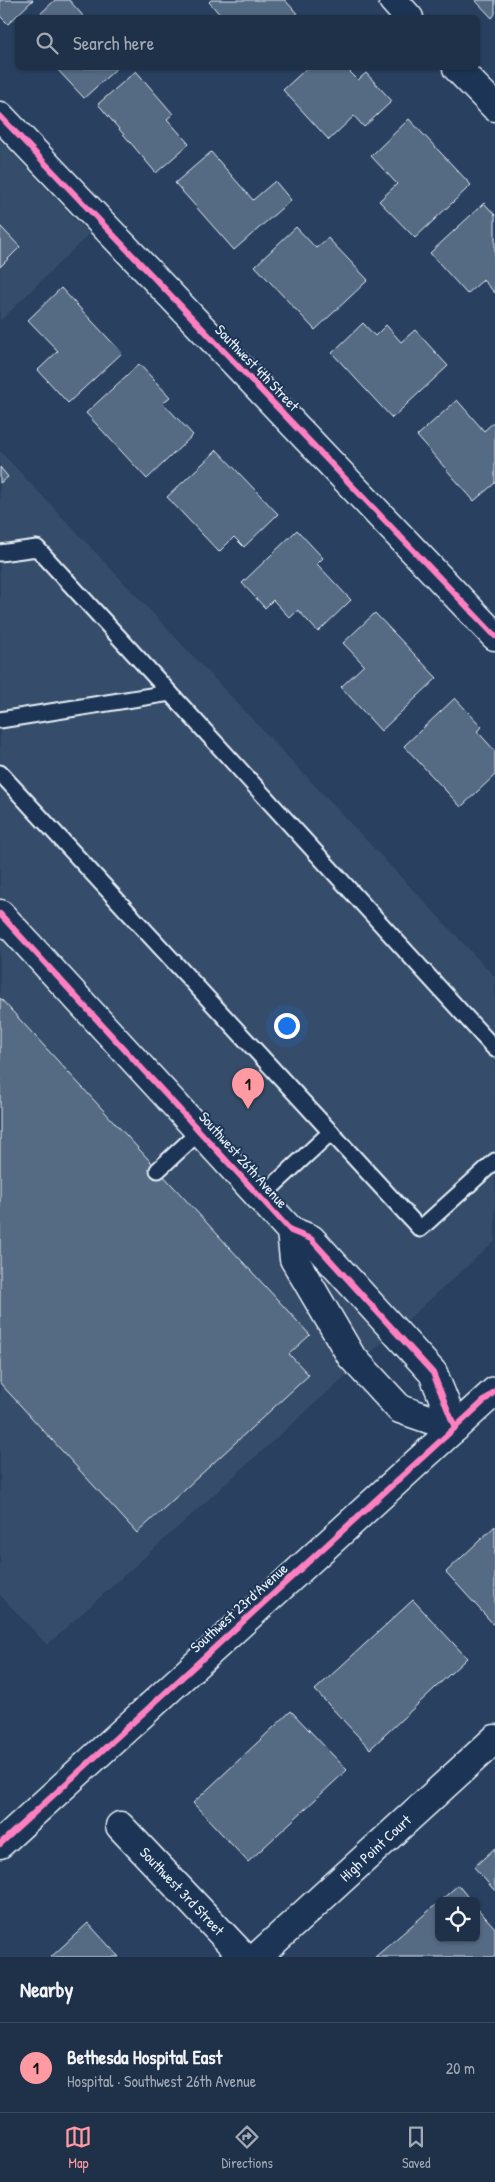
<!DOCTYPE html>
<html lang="en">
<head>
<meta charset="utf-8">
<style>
	body { margin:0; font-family:"Patrick Hand",sans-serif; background:#2c3c53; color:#f1f3f6 }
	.controls { position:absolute; right:15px; bottom:15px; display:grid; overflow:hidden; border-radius:8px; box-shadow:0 1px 4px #0004 }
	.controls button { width:45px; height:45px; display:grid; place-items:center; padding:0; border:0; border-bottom:1px solid #3c4b61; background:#1f3049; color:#f1f3f6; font:25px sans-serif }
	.you { position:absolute; left:286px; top:1025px; width:18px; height:18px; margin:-12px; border:4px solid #fff; border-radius:50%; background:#1a73e8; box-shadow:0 0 0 8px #1a73e833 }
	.badge { display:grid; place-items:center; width:32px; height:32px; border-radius:50%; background:#ff9aa2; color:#111; font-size:16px; font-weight:700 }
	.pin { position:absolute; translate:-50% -41px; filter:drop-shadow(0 1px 2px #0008) }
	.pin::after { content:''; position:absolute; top:26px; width:18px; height:15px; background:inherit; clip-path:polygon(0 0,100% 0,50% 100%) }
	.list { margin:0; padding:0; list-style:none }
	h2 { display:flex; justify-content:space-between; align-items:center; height:65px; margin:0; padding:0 20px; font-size:21px }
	h2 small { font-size:16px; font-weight:400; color:#a1a9b4 }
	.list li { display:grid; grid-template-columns:32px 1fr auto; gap:15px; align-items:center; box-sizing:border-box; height:90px; padding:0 20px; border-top:1px solid #3c4b61 }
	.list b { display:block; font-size:19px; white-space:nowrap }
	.list p { margin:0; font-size:16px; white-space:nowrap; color:#a1a9b4 }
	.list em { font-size:16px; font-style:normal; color:#a1a9b4 }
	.icon { flex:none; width:28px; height:28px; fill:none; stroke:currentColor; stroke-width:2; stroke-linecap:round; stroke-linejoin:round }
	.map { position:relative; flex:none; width:495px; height:1957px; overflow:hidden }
	.search { position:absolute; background:#1f3049; box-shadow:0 1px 4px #0004; left:15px; right:15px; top:15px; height:55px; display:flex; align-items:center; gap:12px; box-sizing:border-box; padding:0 18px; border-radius:8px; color:#a1a9b4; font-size:19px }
	.sheet { height:155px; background:#1f3049 }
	nav { display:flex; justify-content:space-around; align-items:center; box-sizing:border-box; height:70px; border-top:1px solid #3c4b61; background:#1f3049; font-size:14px; color:#a1a9b4 }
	nav a { display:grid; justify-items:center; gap:2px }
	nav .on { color:#ff9aa2 }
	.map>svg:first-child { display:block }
	.built { fill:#364d6b }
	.building { fill:#556a83; stroke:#e8f1f8 }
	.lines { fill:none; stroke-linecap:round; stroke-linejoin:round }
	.lane-casing { stroke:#e8f1f8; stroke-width:19 }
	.street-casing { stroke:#e8f1f8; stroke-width:31 }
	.secondary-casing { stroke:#e8f1f8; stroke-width:31 }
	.lane { stroke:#1d3557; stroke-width:15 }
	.street { stroke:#1d3557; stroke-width:28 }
	.secondary { stroke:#1d3557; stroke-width:28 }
	.cycleway-casing { stroke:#1d3557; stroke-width:9 }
	.cycleway { stroke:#ff80c0; stroke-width:6 }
	.labels { text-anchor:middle; stroke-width:4; stroke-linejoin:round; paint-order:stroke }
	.street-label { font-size:15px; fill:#e8f1f8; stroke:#1d3557 }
</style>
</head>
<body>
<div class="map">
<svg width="495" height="1957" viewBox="0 0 495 1957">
	<rect width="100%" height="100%" fill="#294061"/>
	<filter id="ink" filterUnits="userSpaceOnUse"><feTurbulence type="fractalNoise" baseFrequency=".02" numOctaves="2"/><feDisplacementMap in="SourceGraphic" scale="10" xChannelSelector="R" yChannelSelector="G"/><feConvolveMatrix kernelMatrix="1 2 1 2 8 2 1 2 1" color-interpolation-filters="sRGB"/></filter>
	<g filter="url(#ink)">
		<g class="built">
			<polygon points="0,140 89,234 0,321"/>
			<polygon points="0,451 495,977 495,1241 47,1645 0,1595"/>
		</g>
		<g class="building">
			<polygon points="0,0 33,0 8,24 0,16"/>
			<polygon points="55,0 69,0 85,18 36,18"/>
			<polygon points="211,0 285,0 301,18 223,18 209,2"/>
			<polygon points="475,0 495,0 495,14 492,18"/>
			<polygon points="56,68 117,68 84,98"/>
			<polygon points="307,68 346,68 358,80 366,73 392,101 364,127 354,116 329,140 283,90"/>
			<polygon points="136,71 173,114 167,119 189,144 156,173 98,104"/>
			<polygon points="409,119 471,185 415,238 379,201 397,184 371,156"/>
			<polygon points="211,152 253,200 275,181 291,200 234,250 175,183"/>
			<polygon points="484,203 495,215 495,293 483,280 467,294 430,253"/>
			<polygon points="0,226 20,247 0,267"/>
			<polygon points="296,227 316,248 328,238 368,280 315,330 255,266"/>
			<polygon points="61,288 122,353 68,403 38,370 58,351 28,320"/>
			<polygon points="363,323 375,336 386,325 401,342 415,330 448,366 392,418 332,353"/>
			<polygon points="139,364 170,397 163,403 193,435 147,479 86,413"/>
			<polygon points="457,400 484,431 495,421 495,483 474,501 417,436"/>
			<polygon points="217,450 278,514 244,547 234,537 219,552 167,497"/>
			<polygon points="0,467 8,477 0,483"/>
			<polygon points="297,530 323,558 317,564 351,600 318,632 298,610 290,618 273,600 265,608 242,583"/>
			<polygon points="375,613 437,678 381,731 341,687 364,665 343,643"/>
			<polygon points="455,698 482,727 477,731 495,751 495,775 461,807 404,746"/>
			<polygon points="0,998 310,1335 289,1354 309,1375 137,1533 0,1383"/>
			<polygon points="495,1526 495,1626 446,1572"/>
			<polygon points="413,1600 467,1658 370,1749 315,1690"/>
			<polygon points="291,1711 347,1770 248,1862 193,1803"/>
			<polygon points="495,1848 495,1891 474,1867"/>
			<polygon points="458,1885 471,1901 440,1901"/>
			<polygon points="439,1902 439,1938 476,1938 476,1907 495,1928 495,1957 375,1957"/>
			<polygon points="88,1923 119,1957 51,1957"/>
		</g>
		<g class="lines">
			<g class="lane-casing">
				<g id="lane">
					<polyline points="0,553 37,548 170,693"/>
					<polyline points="0,720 170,693 495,1049"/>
					<polyline points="0,773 420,1229 495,1161"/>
					<polyline points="158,1170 200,1131"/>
					<polyline points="260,1198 331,1132"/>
				</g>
			</g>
			<g class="street-casing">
				<g id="street">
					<polyline points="393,0 409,18"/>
					<polyline points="457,68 495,107"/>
					<polyline points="0,116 495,636"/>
					<polyline points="0,914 291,1231 311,1239 433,1373 455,1428"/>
					<polyline points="291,1231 294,1259 351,1356 400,1409 455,1428"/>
					<path id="s1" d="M120 1826 244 1957"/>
					<path id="s2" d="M257 1957 495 1739"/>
				</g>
			</g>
			<g class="secondary-casing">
				<polyline id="secondary" points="0,1844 495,1391"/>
			</g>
			<use href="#lane" class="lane"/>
			<use href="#street" class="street"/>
			<use href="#secondary" class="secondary"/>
			<g class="cycleway-casing">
				<g id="cycleway">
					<polyline points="0,116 495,636"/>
					<polyline points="0,914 291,1231 311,1239 433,1373 455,1428"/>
					<polyline points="0,1844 495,1391"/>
				</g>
			</g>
			<use href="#cycleway" class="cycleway"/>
		</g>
	</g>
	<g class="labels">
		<g class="street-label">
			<text transform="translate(257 368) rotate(46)" y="5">Southwest 4th Street</text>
			<text transform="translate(243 1160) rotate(48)" y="5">Southwest 26th Avenue</text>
			<text transform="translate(239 1608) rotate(-42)" y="5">Southwest 23rd Avenue</text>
			<text dy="5" stroke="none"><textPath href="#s2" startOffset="161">High Point Court</textPath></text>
			<text dy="5" stroke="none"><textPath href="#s1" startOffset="90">Southwest 3rd Street</textPath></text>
		</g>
	</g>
</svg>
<div class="controls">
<button><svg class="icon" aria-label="locate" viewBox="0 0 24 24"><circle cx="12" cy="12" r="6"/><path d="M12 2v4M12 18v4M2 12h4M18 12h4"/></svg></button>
</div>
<div class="you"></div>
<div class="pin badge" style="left:248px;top:1109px">1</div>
<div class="search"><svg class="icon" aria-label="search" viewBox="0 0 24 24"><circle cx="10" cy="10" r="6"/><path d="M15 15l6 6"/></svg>Search here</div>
</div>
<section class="sheet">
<h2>Nearby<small></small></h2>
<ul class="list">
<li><span class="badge">1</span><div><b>Bethesda Hospital East</b><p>Hospital · Southwest 26th Avenue</p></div><em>20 m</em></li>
</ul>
</section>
<nav>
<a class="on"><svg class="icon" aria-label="map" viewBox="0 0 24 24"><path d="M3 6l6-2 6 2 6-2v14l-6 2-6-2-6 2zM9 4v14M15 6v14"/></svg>Map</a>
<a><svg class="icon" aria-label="directions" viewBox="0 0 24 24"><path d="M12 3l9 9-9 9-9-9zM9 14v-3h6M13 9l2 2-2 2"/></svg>Directions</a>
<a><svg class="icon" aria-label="saved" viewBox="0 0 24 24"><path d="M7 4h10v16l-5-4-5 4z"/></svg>Saved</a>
</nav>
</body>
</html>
